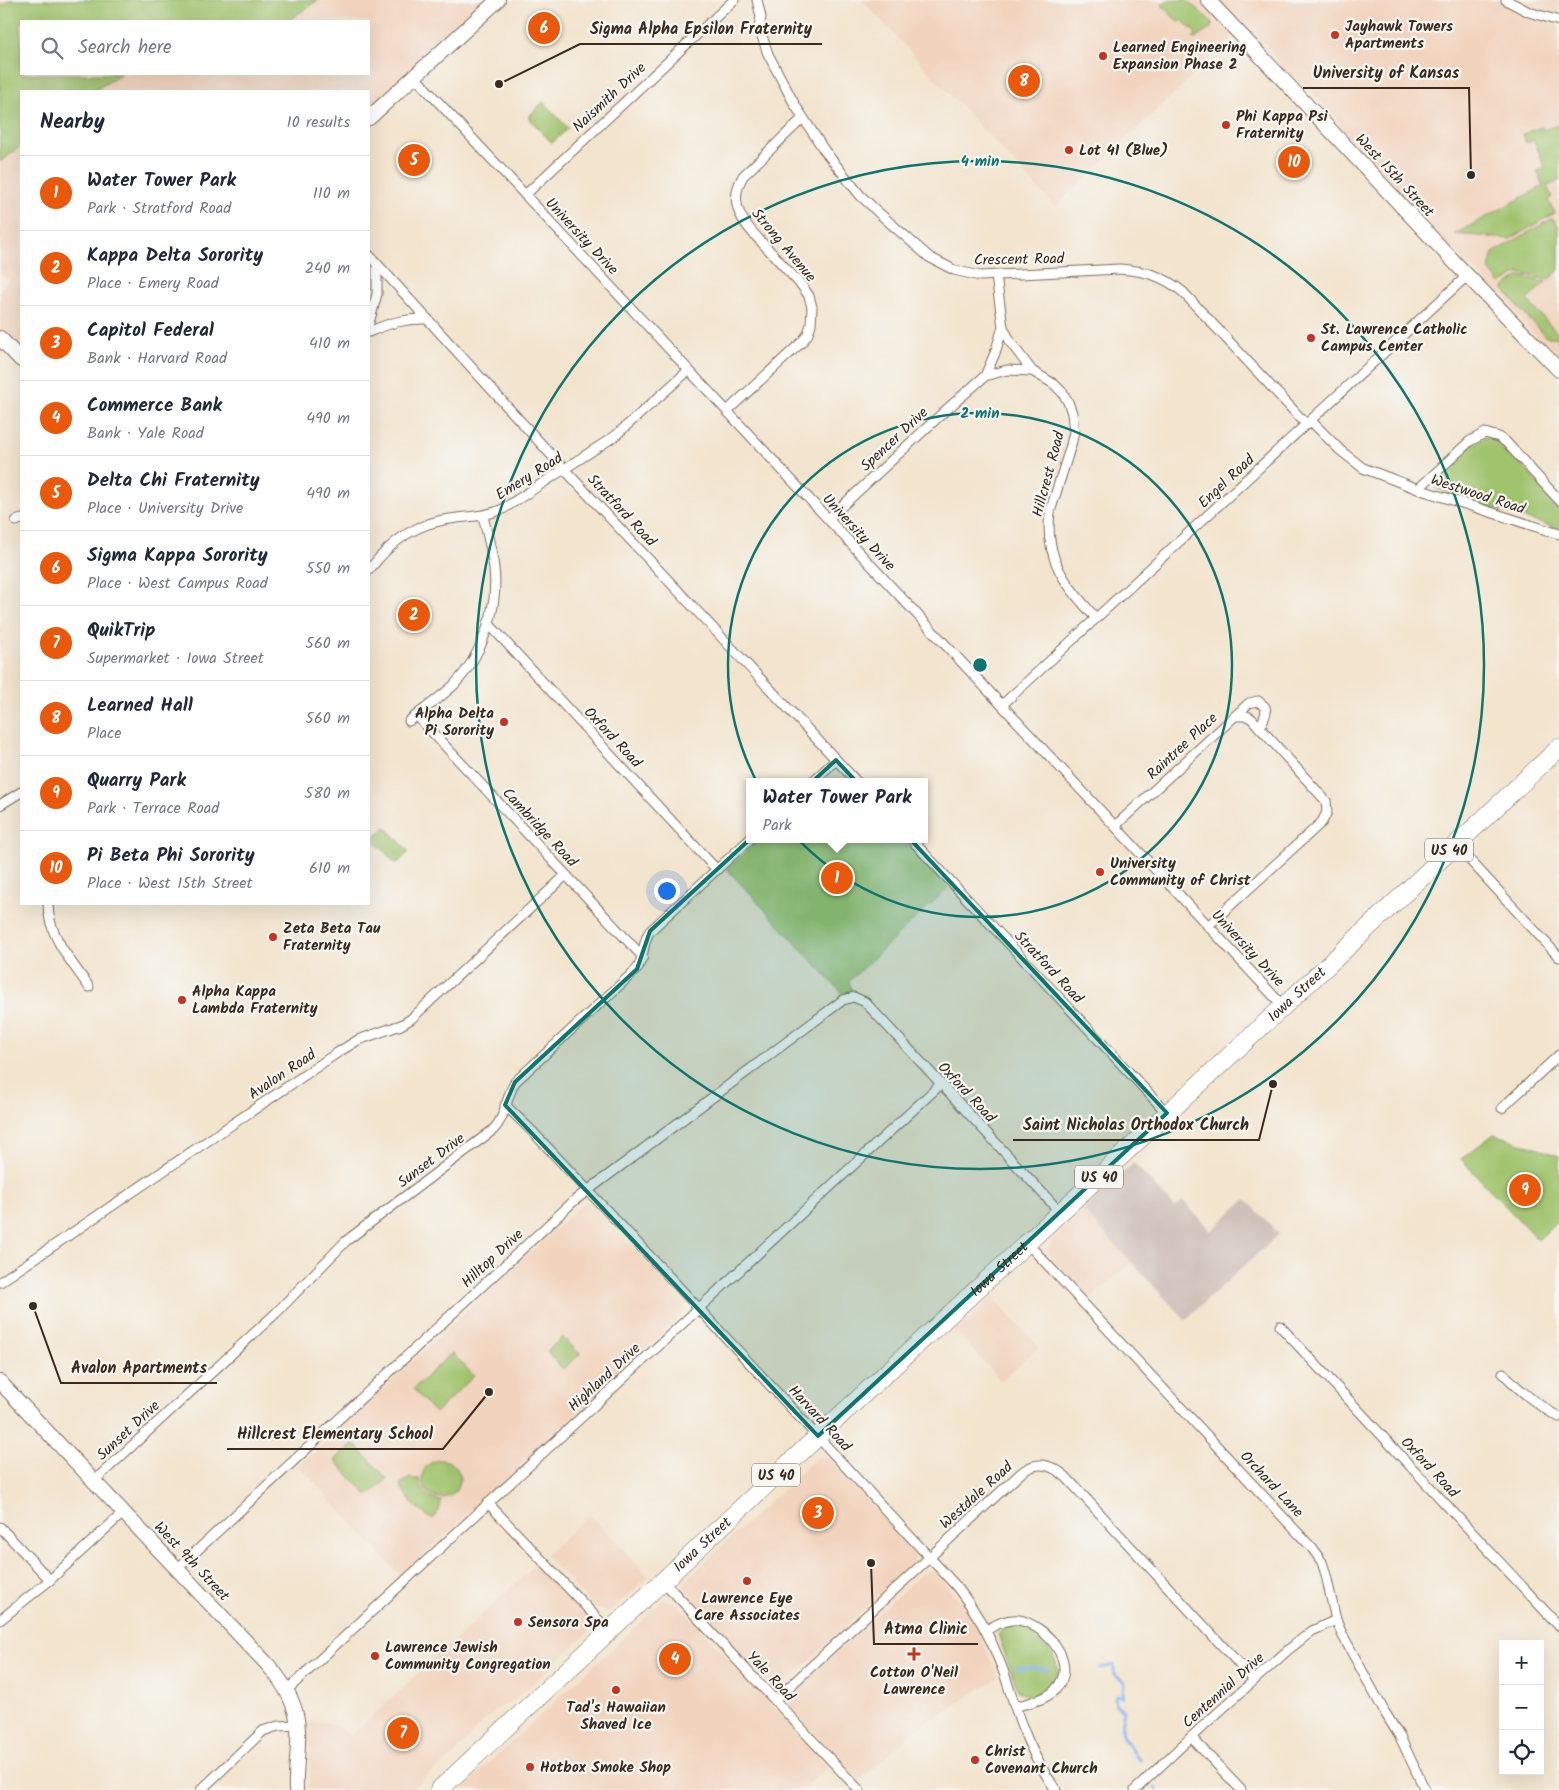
<!DOCTYPE html>
<html lang="en">
<head>
<meta charset="utf-8">
<style>
	body { margin:0; font-family:Kalam,sans-serif; background:#f2f2f3; color:#1f2937 }
	.controls { position:absolute; right:15px; bottom:15px; display:grid; overflow:hidden; border-radius:0px; box-shadow:0 5px 20px #0002 }
	.controls button { width:45px; height:45px; display:grid; place-items:center; padding:0; border:0; border-bottom:1px solid #e0e1e3; background:#fff; color:#1f2937; font:25px sans-serif }
	.you { position:absolute; left:666px; top:890px; width:18px; height:18px; margin:-12px; border:4px solid #fff; border-radius:50%; background:#1a73e8; box-shadow:0 0 0 8px #1a73e833 }
	.badge { display:grid; place-items:center; width:32px; height:32px; border-radius:50%; background:#ea580c; color:#fff; font-size:16px; font-weight:700 }
	.pin { position:absolute; translate:-50% -50%; border:2px solid #fff; box-shadow:0 1px 5px #0006 }
	.popup { position:absolute; left:746px; top:778px; width:182px; height:65px; box-sizing:border-box; display:grid; place-content:center; border-radius:0px; background:#fff; filter:drop-shadow(0 1px 4px #0005); font-size:16px; white-space:nowrap; color:#747a83 }
	.popup b { font-size:19px; color:#1f2937 }
	.popup::after { content:''; position:absolute; left:50%; top:100%; margin-left:-10px; border:10px solid transparent; border-top-color:#fff }
	.list { margin:0; padding:0; list-style:none }
	h2 { display:flex; justify-content:space-between; align-items:center; height:65px; margin:0; padding:0 20px; font-size:21px }
	h2 small { font-size:16px; font-weight:400; color:#747a83 }
	.list li { display:grid; grid-template-columns:32px 1fr auto; gap:15px; align-items:center; box-sizing:border-box; height:75px; padding:0 20px; border-top:1px solid #e0e1e3 }
	.list b { display:block; font-size:19px; white-space:nowrap }
	.list p { margin:0; font-size:16px; white-space:nowrap; color:#747a83 }
	.list em { font-size:16px; font-style:normal; color:#747a83 }
	.icon { flex:none; width:28px; height:28px; fill:none; stroke:currentColor; stroke-width:2; stroke-linecap:round; stroke-linejoin:round }
	.map { position:relative; flex:none; width:1559px; height:1790px; overflow:hidden }
	.search { position:absolute; background:#fff; box-shadow:0 5px 20px #0002; left:20px; top:20px; width:350px; height:55px; display:flex; align-items:center; gap:12px; box-sizing:border-box; padding:0 18px; border-radius:0px; color:#747a83; font-size:19px }
	.panel { position:absolute; background:#fff; box-shadow:0 5px 20px #0002; left:20px; top:90px; width:350px; height:815px; border-radius:0px }
	.map>svg:first-child { display:block }
	.built { fill:#f2d4be; fill-rule:evenodd }
	.industrial { fill:#cfc0ba }
	.green { fill:#a0c36d; stroke:#6e7646 }
	.lines { fill:none; stroke-linecap:round; stroke-linejoin:round }
	.stream { stroke:#84b6f0; stroke-width:3 }
	.street-casing { stroke:#7b6b5c; stroke-width:11 }
	.secondary-casing { stroke:#7b6b5c; stroke-width:16 }
	.highway-casing { stroke:#7b6b5c; stroke-width:19 }
	.street { stroke:#fff; stroke-width:9 }
	.secondary { stroke:#fff; stroke-width:14 }
	.highway { stroke:#fff; stroke-width:18 }
	.marked { fill:#0f766e; fill-opacity:0.2; stroke:#0f766e; stroke-width:4; stroke-linejoin:round }
	.ring { fill:none; stroke:#0f766e; stroke-width:2.5 }
	.poi-dot { fill:#c8321e; stroke:#f6f6f2; stroke-width:2 }
	.labels { text-anchor:middle; stroke-width:4.5; stroke-linejoin:round; paint-order:stroke }
	.shield { fill:#f6f6f2; stroke:#73675e; stroke-width:1 }
	.shield-label { font-size:14px; font-weight:bold; fill:#3b2a1e }
	.poi-label { font-size:15px; font-weight:bold; fill:#3b2a1e; stroke:#f6f6f2; text-anchor:start }
	.street-label { font-size:15px; fill:#3b2a1e; stroke:#f6f6f2 }
	.centre { fill:#0f766e; stroke:#f6f6f2; stroke-width:2.5 }
	.ring-label { font-size:15px; text-anchor:middle; font-weight:bold; fill:#0f766e; stroke:#f6f6f2; stroke-width:4.5; stroke-linejoin:round; paint-order:stroke }
	.leader { fill:none; stroke:#3b2a1e; stroke-width:2 }
	.callout-dot { fill:#3b2a1e; stroke:#f6f6f2; stroke-width:2 }
	.callout-label { font-size:16px; text-anchor:middle; font-weight:bold; fill:#3b2a1e; stroke:#f6f6f2; stroke-width:4.5; stroke-linejoin:round; paint-order:stroke }
</style>
</head>
<body>
<div class="map">
<svg width="1559" height="1790" viewBox="0 0 1559 1790">
	<rect width="100%" height="100%" fill="#f6f6f2"/>
	<filter id="ink" filterUnits="userSpaceOnUse"><feTurbulence type="fractalNoise" baseFrequency=".02" numOctaves="2"/><feDisplacementMap in="SourceGraphic" scale="10" xChannelSelector="R" yChannelSelector="G"/><feConvolveMatrix kernelMatrix="1 2 1 2 8 2 1 2 1" color-interpolation-filters="sRGB"/></filter>
	<filter id="wash" filterUnits="userSpaceOnUse"><feTurbulence type="fractalNoise" baseFrequency=".0096" numOctaves="4" result="noise"/><feDisplacementMap in="SourceGraphic" scale="20" xChannelSelector="R" yChannelSelector="G"/><feGaussianBlur stdDeviation="1.12" result="paint"/><feColorMatrix in="noise" values="0 0 0 0 0 0 0 0 0 0 0 0 0 0 0 0 0 1.4 0 .05"/><feComposite in="paint" operator="in"/></filter>
	<g filter="url(#wash)">
		<rect width="100%" height="100%" fill="#f3e4ce"/>
		<g class="built">
			<path d="M0 0H488L369 110V91H21V352L0 330V288L9 280 0 274ZM21 21H369V74H21Z"/>
			<polygon points="862,0 1559,0 1559,352 1545,346 1472,267 1439,236 1346,136 1336,118 1306,85 1286,73 1269,49 1247,24 1055,207"/>
			<polygon points="588,1203 593,1205 682,1299 685,1304 686,1310 683,1314 401,1576 299,1466 582,1204"/>
			<polygon points="1083,1210 1131,1262 1089,1300 1051,1258 1048,1249 1051,1242"/>
			<polygon points="992,1296 1039,1347 1001,1381 955,1330"/>
			<polygon points="821,1457 826,1457 830,1460 912,1547 916,1557 912,1564 783,1685 776,1687 771,1686 686,1594 683,1587 686,1580 816,1458"/>
			<polygon points="590,1514 648,1576 613,1609 606,1613 594,1607 546,1555"/>
			<polygon points="536,1564 588,1618 590,1625 588,1632 514,1701 497,1709 476,1729 451,1759 426,1776 410,1790 309,1790 310,1754 307,1723 323,1722 332,1724 343,1729 351,1736 438,1654 441,1657 446,1652 445,1650"/>
			<polygon points="930,1570 937,1574 967,1611 980,1635 998,1678 918,1728 859,1781 790,1707 788,1698 790,1695 922,1573"/>
			<polygon points="666,1600 676,1603 828,1766 802,1790 460,1790 662,1602"/>
		</g>
		<polygon class="industrial" points="1134,1163 1175,1208 1183,1201 1211,1231 1246,1199 1279,1234 1185,1320 1083,1210"/>
		<g class="green">
			<polygon points="9,0 318,0 288,21 21,21 21,74 121,74 94,91 21,91 21,146 0,162 0,4 2,6"/>
			<polygon points="1167,0 1186,0 1210,20 1212,24 1211,28 1195,39 1193,38 1196,34 1182,20 1179,23 1162,5"/>
			<polygon points="543,102 568,128 552,143 528,117"/>
			<polygon points="1559,125 1559,181 1547,186 1552,197 1548,200 1555,213 1510,239 1455,234 1543,186 1537,171 1545,168 1534,140 1526,143 1523,134 1542,127 1543,130"/>
			<polygon points="1553,218 1559,227 1559,270 1548,280 1519,273 1500,284 1489,269 1493,253"/>
			<polygon points="1520,276 1546,282 1527,300 1559,335 1559,341 1556,337 1546,337 1520,309 1503,288"/>
			<path d="M1488 437 1498 441 1506 448 1559 506V529L1456 497 1436 489C1436 486 1435 483 1436 481 1440 469 1476 439 1488 437Z"/>
			<polygon points="386,827 409,852 396,864 373,839"/>
			<polygon points="759,839 902,839 948,888 849,981 852,992 843,994 727,869"/>
			<polygon points="1494,1134 1559,1156 1559,1220 1538,1240 1461,1159"/>
			<polygon points="563,1337 580,1354 563,1369 547,1351"/>
			<polygon points="452,1353 474,1376 435,1413 413,1389"/>
			<polygon points="354,1443 387,1479 368,1496 335,1460"/>
			<circle cx="441" cy="1479" r="19"/>
			<path d="M410 1478 419 1479C420 1491 428 1499 441 1501L439 1511 433 1519C417 1510 408 1501 400 1484Z"/>
			<path d="M1018 1626C1045 1635 1081 1679 1037 1693 1030 1696 1025 1696 1018 1691L998 1634C1001 1627 1010 1627 1018 1626Z"/>
		</g>
		<g class="lines">
			<g class="stream">
				<polyline points="1017,1668 1048,1669"/>
				<path d="M1100 1668 1114 1665V1674L1124 1682 1123 1697 1117 1695 1115 1698 1116 1705 1124 1711C1117 1735 1126 1741 1140 1760"/>
				<polyline points="1155,1788 1157,1790"/>
			</g>
		</g>
	</g>
	<g filter="url(#ink)">
		<g class="lines">
			<g class="street-casing">
				<g id="street">
					<path d="M757 0 761 17 759 27 768 54 795 105 824 150 860 195 880 214 929 257 954 270 980 276 1120 269C1147 271 1163 276 1183 292L1307 425"/>
					<polyline points="1506,0 1529,12 1559,21"/>
					<polyline points="414,76 1283,1006"/>
					<polyline points="525,195 734,0"/>
					<polyline points="369,255 565,470 857,782"/>
					<path d="M996 276 1003 327 1011 343 1032 371 1054 384 1063 393 1068 402 1072 413 1074 432 1071 445 1050 512C1044 559 1066 586 1096 618"/>
					<polyline points="369,323 377,294 377,265"/>
					<path d="M369 332C389 323 406 318 428 319"/>
					<polyline points="985,376 1007,370 1032,371"/>
					<path d="M727 411 802 342 808 334 811 324 812 307 809 296 802 286C791 274 779 261 768 249 747 227 725 207 743 176L803 118"/>
					<polyline points="1311,421 1341,451 1363,468 1418,489"/>
					<polyline points="1559,500 1506,442 1499,437 1485,433 1470,441 1418,489 1559,534"/>
					<polyline points="828,519 946,410 985,376 995,353 1003,327"/>
					<polyline points="16,521 21,519"/>
					<path d="M369 570C393 539 417 522 457 518 473 516 487 516 503 509L615 436 689 370"/>
					<polyline points="488,623 717,870"/>
					<polyline points="1002,705 1468,275"/>
					<polyline points="417,716 643,957"/>
					<polyline points="1235,716 1249,703 1258,701 1265,707 1266,713 1260,728"/>
					<path d="M409 721C424 709 440 698 454 685 482 656 499 609 494 568 492 551 487 533 483 516"/>
					<polyline points="812,782 836,760"/>
					<polyline points="0,805 21,792"/>
					<polyline points="1115,826 1235,716 1247,716 1252,719 1326,801 1327,812 1322,822 1208,926"/>
					<polyline points="911,839 1167,1113"/>
					<polyline points="1455,844 1559,957"/>
					<path d="M48 904C48 936 72 962 89 987"/>
					<path d="M505 1105 533 1132 691 1300 957 1587C975 1610 989 1633 999 1660 1008 1681 1013 1704 1022 1726 1030 1748 1042 1770 1056 1790"/>
					<polyline points="1502,1108 1559,1055"/>
					<polyline points="1028,1244 1312,1548 1322,1562 1326,1575 1336,1620 1342,1634 1384,1711 1400,1737 1425,1790"/>
					<polyline points="0,1282 337,1053 358,1040 401,1025 411,1019 566,875"/>
					<polyline points="1280,1326 1559,1626"/>
					<path d="M1503 1373C1520 1391 1538 1406 1559 1417"/>
					<path d="M94 1481 276 1313 346 1241 493 1130C506 1117 506 1097 515 1082L637 969C645 957 642 942 650 931L750 839"/>
					<polyline points="488,1503 609,1631"/>
					<polyline points="0,1527 50,1580"/>
					<polyline points="177,1569 575,1200 843,1000 854,997 865,1002 1061,1213"/>
					<polyline points="663,1581 859,1790"/>
					<polyline points="0,1620 50,1580 124,1512"/>
					<path d="M986 1630C996 1625 1007 1618 1019 1620 1047 1626 1080 1664 1055 1690 1046 1700 1027 1703 1015 1707"/>
					<polyline points="287,1690 941,1084"/>
					<path d="M775 1700 1021 1473C1037 1460 1051 1464 1066 1477L1254 1680"/>
					<polyline points="1191,1737 1241,1790"/>
					<polyline points="201,1790 263,1731 278,1726 298,1725"/>
					<polyline points="1135,1790 1203,1726 1288,1650 1312,1631 1336,1620"/>
				</g>
			</g>
			<g class="secondary-casing">
				<g id="secondary">
					<polyline points="1208,0 1459,267 1559,370"/>
					<polyline points="369,118 498,0"/>
					<polyline points="0,338 21,360"/>
					<path d="M0 1382 268 1665C284 1683 298 1706 298 1731 299 1751 295 1770 296 1790"/>
				</g>
			</g>
			<g class="highway-casing">
				<g id="highway">
					<path id="s1" d="M439 1790 830 1425 1340 954 1559 748"/>
				</g>
			</g>
			<use href="#street" class="street"/>
			<use href="#secondary" class="secondary"/>
			<use href="#highway" class="highway"/>
		</g>
	</g>
	<path class="marked" d="M836 760 1167 1113 818 1436 505 1105 515 1082 637 969 650 931Z"/>
	<g class="ring">
		<circle cx="980" cy="665" r="252"/>
		<circle cx="980" cy="665" r="504"/>
	</g>
	<g class="poi-dot">
		<circle cx="1335" cy="35" r="5"/>
		<circle cx="1103" cy="56" r="5"/>
		<circle cx="1226" cy="125" r="5"/>
		<circle cx="1069" cy="150" r="5"/>
		<circle cx="1311" cy="338" r="5"/>
		<circle cx="504" cy="722" r="5"/>
		<circle cx="1100" cy="872" r="5"/>
		<circle cx="273" cy="937" r="5"/>
		<circle cx="182" cy="1000" r="5"/>
		<circle cx="747" cy="1581" r="5"/>
		<circle cx="518" cy="1622" r="5"/>
		<path d="M911.5 1646.5h5v5h5v5h-5v5h-5v-5h-5v-5h5z"/>
		<circle cx="375" cy="1656" r="5"/>
		<circle cx="616" cy="1690" r="5"/>
		<circle cx="975" cy="1760" r="5"/>
		<circle cx="530" cy="1767" r="5"/>
	</g>
	<g class="labels">
		<g class="shield">
			<rect x="1425" y="838.5" width="48" height="23" rx="4"/>
			<rect x="1075" y="1165.5" width="48" height="23" rx="4"/>
			<rect x="752" y="1463.5" width="48" height="23" rx="4"/>
		</g>
		<g class="shield-label">
			<text x="1449" y="855">US 40</text>
			<text x="1099" y="1182">US 40</text>
			<text x="776" y="1480">US 40</text>
		</g>
		<g class="poi-label">
			<text x="1345" y="31">Jayhawk Towers<tspan x="1345" dy="17">Apartments</tspan></text>
			<text x="1113" y="52">Learned Engineering<tspan x="1113" dy="17">Expansion Phase 2</tspan></text>
			<text x="1236" y="121">Phi Kappa Psi<tspan x="1236" dy="17">Fraternity</tspan></text>
			<text x="1079" y="155">Lot 41 (Blue)</text>
			<text x="1321" y="334">St. Lawrence Catholic<tspan x="1321" dy="17">Campus Center</tspan></text>
			<text x="494" y="718" text-anchor="end">Alpha Delta<tspan x="494" dy="17">Pi Sorority</tspan></text>
			<text x="1110" y="868">University<tspan x="1110" dy="17">Community of Christ</tspan></text>
			<text x="283" y="933">Zeta Beta Tau<tspan x="283" dy="17">Fraternity</tspan></text>
			<text x="192" y="996">Alpha Kappa<tspan x="192" dy="17">Lambda Fraternity</tspan></text>
			<text x="747" y="1603" text-anchor="middle">Lawrence Eye<tspan x="747" dy="17">Care Associates</tspan></text>
			<text x="528" y="1627">Sensora Spa</text>
			<text x="385" y="1652">Lawrence Jewish<tspan x="385" dy="17">Community Congregation</tspan></text>
			<text x="914" y="1677" text-anchor="middle">Cotton O'Neil<tspan x="914" dy="17">Lawrence</tspan></text>
			<text x="616" y="1712" text-anchor="middle">Tad's Hawaiian<tspan x="616" dy="17">Shaved Ice</tspan></text>
			<text x="985" y="1756">Christ<tspan x="985" dy="17">Covenant Church</tspan></text>
			<text x="540" y="1772">Hotbox Smoke Shop</text>
		</g>
		<g class="street-label">
			<text transform="translate(609 97) rotate(-43)" y="5">Naismith Drive</text>
			<text transform="translate(1395 175) rotate(47)" y="5">West 15th Street</text>
			<text transform="translate(582 236) rotate(47)" y="5">University Drive</text>
			<text transform="translate(784 245) rotate(50)" y="5">Strong Avenue</text>
			<text transform="translate(1019 259) rotate(-1)" y="5">Crescent Road</text>
			<text transform="translate(894 439) rotate(-43)" y="5">Spencer Drive</text>
			<text transform="translate(1048 474) rotate(-75)" y="5">Hillcrest Road</text>
			<text transform="translate(529 476) rotate(-32)" y="5">Emery Road</text>
			<text transform="translate(1226 481) rotate(-43)" y="5">Engel Road</text>
			<text transform="translate(1478 494) rotate(18)" y="5">Westwood Road</text>
			<text transform="translate(622 510) rotate(47)" y="5">Stratford Road</text>
			<text transform="translate(859 532) rotate(47)" y="5">University Drive</text>
			<text transform="translate(613 737) rotate(47)" y="5">Oxford Road</text>
			<text transform="translate(1182 746) rotate(-43)" y="5">Raintree Place</text>
			<text transform="translate(540 827) rotate(47)" y="5">Cambridge Road</text>
			<text transform="translate(1248 948) rotate(47)" y="5">University Drive</text>
			<text transform="translate(1049 967) rotate(47)" y="5">Stratford Road</text>
			<text dy="5" stroke="none"><textPath href="#s1" startOffset="1170">Iowa Street</textPath></text>
			<text transform="translate(282 1074) rotate(-34)" y="5">Avalon Road</text>
			<text transform="translate(967 1092) rotate(47)" y="5">Oxford Road</text>
			<text transform="translate(431 1160) rotate(-37)" y="5">Sunset Drive</text>
			<text transform="translate(492 1258) rotate(-43)" y="5">Hilltop Drive</text>
			<text dy="5" stroke="none"><textPath href="#s1" startOffset="765">Iowa Street</textPath></text>
			<text transform="translate(604 1377) rotate(-43)" y="5">Highland Drive</text>
			<text transform="translate(820 1418) rotate(47)" y="5">Harvard Road</text>
			<text transform="translate(128 1430) rotate(-43)" y="5">Sunset Drive</text>
			<text transform="translate(1430 1467) rotate(47)" y="5">Oxford Road</text>
			<text transform="translate(1272 1484) rotate(47)" y="5">Orchard Lane</text>
			<text transform="translate(976 1495) rotate(-42)" y="5">Westdale Road</text>
			<text dy="5" stroke="none"><textPath href="#s1" startOffset="360">Iowa Street</textPath></text>
			<text transform="translate(192 1561) rotate(47)" y="5">West 9th Street</text>
			<text transform="translate(771 1676) rotate(47)" y="5">Yale Road</text>
			<text transform="translate(1223 1690) rotate(-42)" y="5">Centennial Drive</text>
		</g>
	</g>
	<circle cx="980" cy="665" r="8" class="centre"/>
	<g class="ring-label">
		<text x="980" y="166">4 min</text>
		<text x="980" y="418">2 min</text>
	</g>
	<path class="leader" d="M499 84L580 44H822M1471 175L1469 88H1303M1273 1084L1259 1140H1013M33 1306L61 1383H217M489 1392L443 1449H227M871 1563L874 1644H978"/>
	<g class="callout-dot">
		<circle cx="499" cy="84" r="5"/>
		<circle cx="1471" cy="175" r="5"/>
		<circle cx="1273" cy="1084" r="5"/>
		<circle cx="33" cy="1306" r="5"/>
		<circle cx="489" cy="1392" r="5"/>
		<circle cx="871" cy="1563" r="5"/>
	</g>
	<g class="callout-label">
		<text x="701" y="34">Sigma Alpha Epsilon Fraternity</text>
		<text x="1386" y="78">University of Kansas</text>
		<text x="1136" y="1130">Saint Nicholas Orthodox Church</text>
		<text x="139" y="1373">Avalon Apartments</text>
		<text x="335" y="1439">Hillcrest Elementary School</text>
		<text x="926" y="1634">Atma Clinic</text>
	</g>
</svg>
<div class="controls">
<button>+</button>
<button>−</button>
<button><svg class="icon" aria-label="locate" viewBox="0 0 24 24"><circle cx="12" cy="12" r="6"/><path d="M12 2v4M12 18v4M2 12h4M18 12h4"/></svg></button>
</div>
<div class="you"></div>
<div class="pin badge" style="left:837px;top:878px">1</div>
<div class="popup"><b>Water Tower Park</b>Park</div>
<div class="pin badge" style="left:414px;top:615px">2</div>
<div class="pin badge" style="left:818px;top:1513px">3</div>
<div class="pin badge" style="left:675px;top:1659px">4</div>
<div class="pin badge" style="left:414px;top:160px">5</div>
<div class="pin badge" style="left:544px;top:28px">6</div>
<div class="pin badge" style="left:403px;top:1733px">7</div>
<div class="pin badge" style="left:1024px;top:81px">8</div>
<div class="pin badge" style="left:1525px;top:1190px">9</div>
<div class="pin badge" style="left:1294px;top:162px">10</div>
<div class="search"><svg class="icon" aria-label="search" viewBox="0 0 24 24"><circle cx="10" cy="10" r="6"/><path d="M15 15l6 6"/></svg>Search here</div>
<section class="panel">
<h2>Nearby<small>10 results</small></h2>
<ul class="list">
<li><span class="badge">1</span><div><b>Water Tower Park</b><p>Park · Stratford Road</p></div><em>110 m</em></li>
<li><span class="badge">2</span><div><b>Kappa Delta Sorority</b><p>Place · Emery Road</p></div><em>240 m</em></li>
<li><span class="badge">3</span><div><b>Capitol Federal</b><p>Bank · Harvard Road</p></div><em>410 m</em></li>
<li><span class="badge">4</span><div><b>Commerce Bank</b><p>Bank · Yale Road</p></div><em>490 m</em></li>
<li><span class="badge">5</span><div><b>Delta Chi Fraternity</b><p>Place · University Drive</p></div><em>490 m</em></li>
<li><span class="badge">6</span><div><b>Sigma Kappa Sorority</b><p>Place · West Campus Road</p></div><em>550 m</em></li>
<li><span class="badge">7</span><div><b>QuikTrip</b><p>Supermarket · Iowa Street</p></div><em>560 m</em></li>
<li><span class="badge">8</span><div><b>Learned Hall</b><p>Place</p></div><em>560 m</em></li>
<li><span class="badge">9</span><div><b>Quarry Park</b><p>Park · Terrace Road</p></div><em>580 m</em></li>
<li><span class="badge">10</span><div><b>Pi Beta Phi Sorority</b><p>Place · West 15th Street</p></div><em>610 m</em></li>
</ul>
</section>
</div>
</body>
</html>
